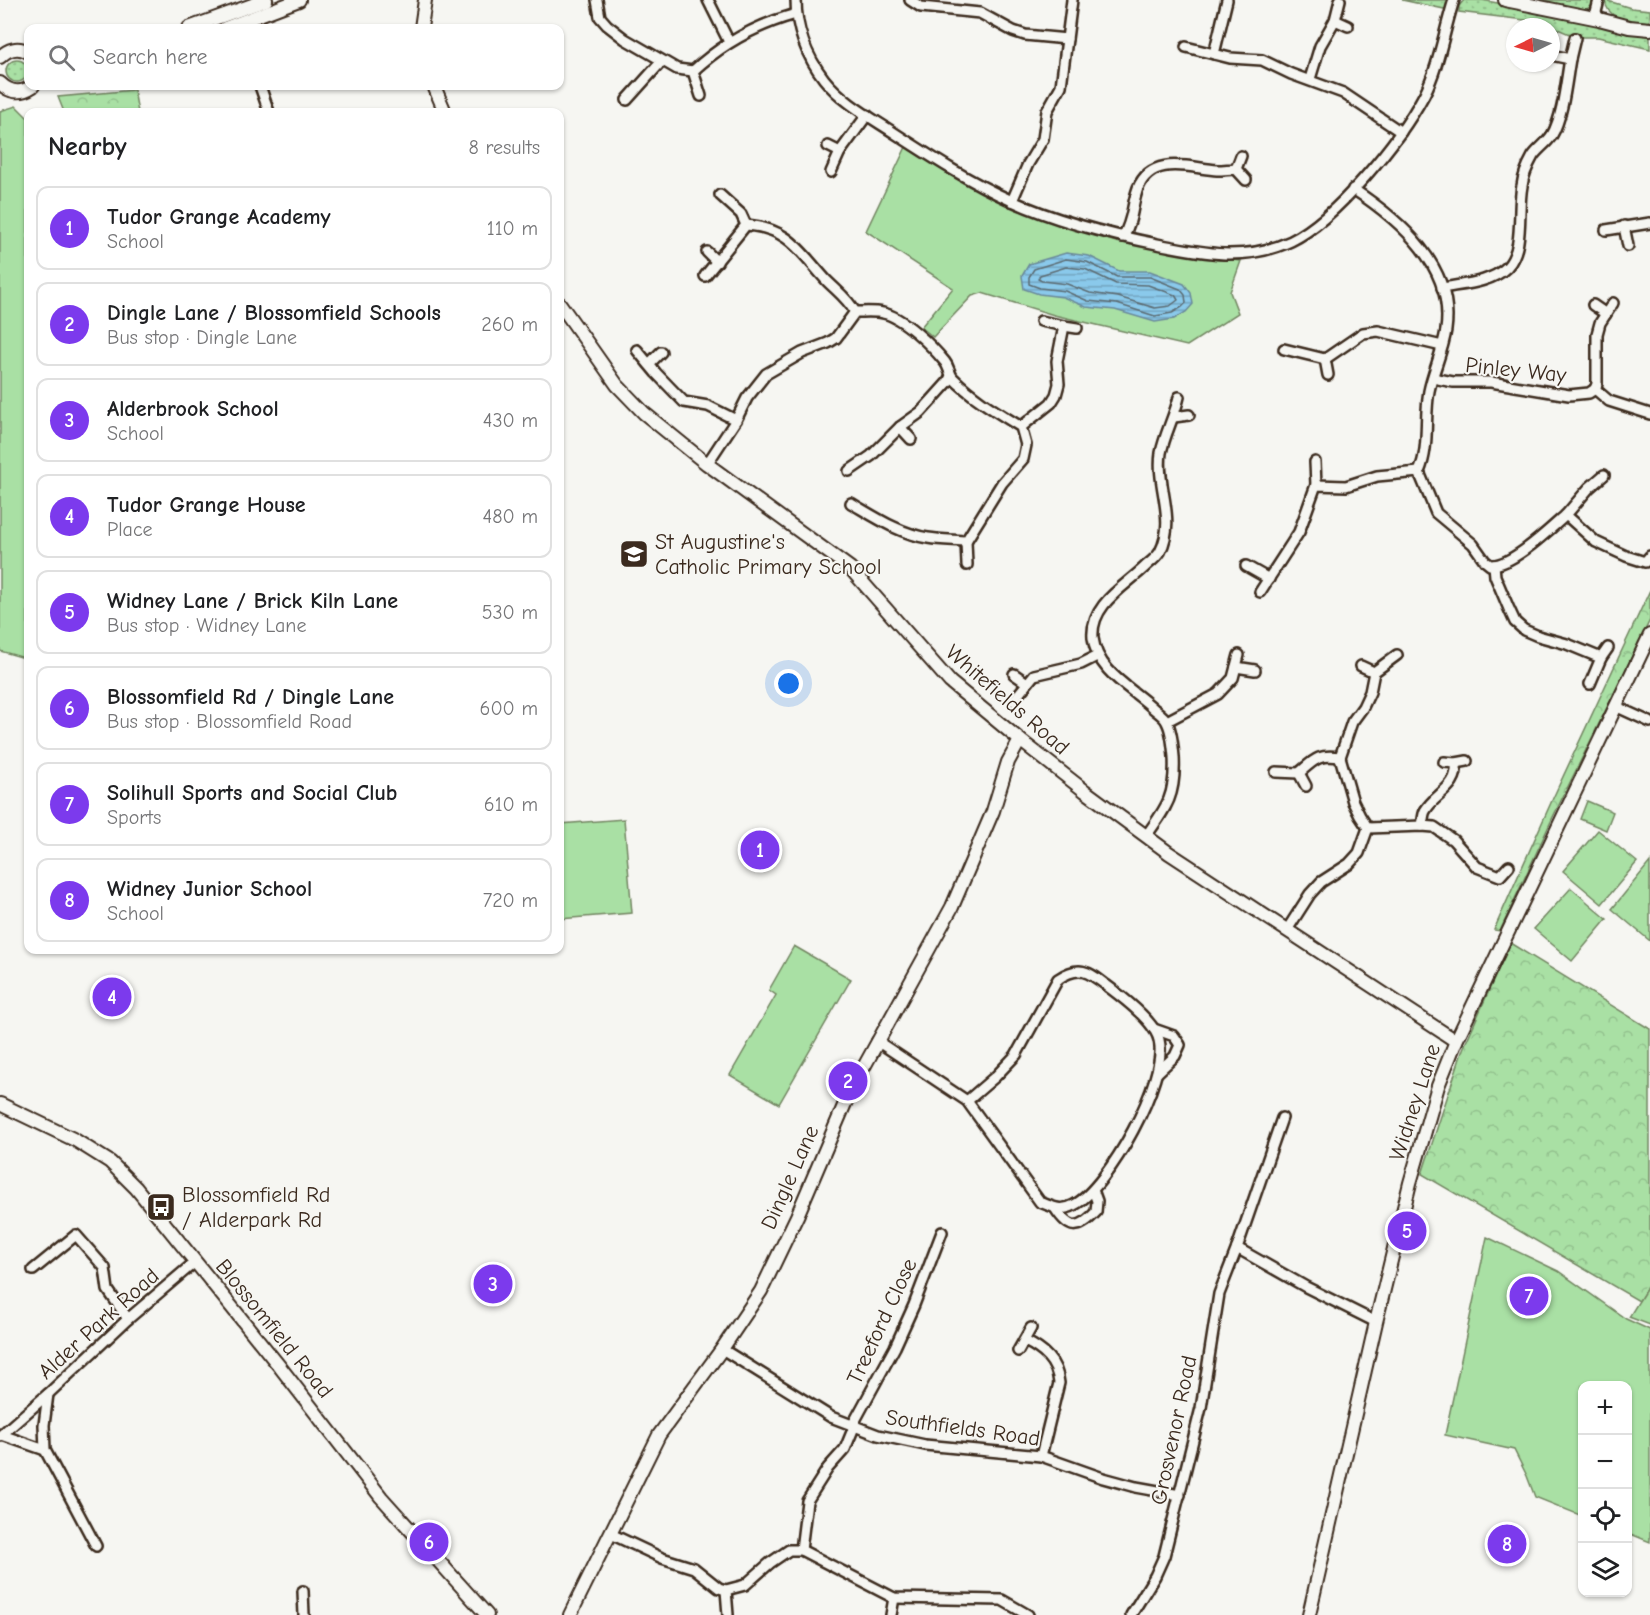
<!DOCTYPE html>
<html lang="en">
<head>
<meta charset="utf-8">
<style>
	body { margin:0; font-family:"Comic Neue",sans-serif; background:#f2f2f2; color:#202124 }
	.controls { position:absolute; right:18px; bottom:18px; display:grid; overflow:hidden; border-radius:12px; box-shadow:0 2px 4px #0004 }
	.controls button { width:54px; height:54px; display:grid; place-items:center; padding:0; border:0; border-bottom:2px solid #e0e0e0; background:#fff; color:#202124; font:30px sans-serif }
	.compass { position:absolute; left:1506px; top:18px; width:54px; height:54px; border-radius:50%; background:#fff; box-shadow:0 2px 4px #0004; rotate:265deg }
	.you { position:absolute; left:789px; top:684px; width:21px; height:21px; margin:-15px; border:4px solid #fff; border-radius:50%; background:#1a73e8; box-shadow:0 0 0 9px #1a73e833 }
	.badge { display:grid; place-items:center; width:39px; height:39px; border-radius:50%; background:#7c3aed; color:#fff; font-size:20px; font-weight:700 }
	.pin { position:absolute; translate:-50% -50%; border:3px solid #fff; box-shadow:0 2px 6px #0006 }
	.list { margin:0; padding:0; list-style:none }
	h2 { display:flex; justify-content:space-between; align-items:center; height:78px; margin:0; padding:0 24px; font-size:26px }
	h2 small { font-size:20px; font-weight:400; color:#757577 }
	.list li { display:grid; grid-template-columns:39px 1fr auto; gap:18px; align-items:center; box-sizing:border-box; height:84px; margin:0 12px 12px; padding:0 12px; border:2px solid #e0e0e0; border-radius:12px }
	.list b { display:block; font-size:22px; white-space:nowrap }
	.list p { margin:0; font-size:20px; white-space:nowrap; color:#757577 }
	.list em { font-size:20px; font-style:normal; color:#757577 }
	.icon { flex:none; width:33px; height:33px; fill:none; stroke:currentColor; stroke-width:2; stroke-linecap:round; stroke-linejoin:round }
	.map { position:relative; flex:none; width:1650px; height:1615px; overflow:hidden }
	.search { position:absolute; background:#fff; box-shadow:0 2px 4px #0004; left:24px; top:24px; width:540px; height:66px; display:flex; align-items:center; gap:15px; box-sizing:border-box; padding:0 21px; border-radius:12px; color:#757577; font-size:22px }
	.panel { position:absolute; background:#fff; box-shadow:0 2px 4px #0004; left:24px; top:108px; width:540px; height:846px; border-radius:12px }
	.map>svg:first-child { display:block }
	.grass { fill:url(#grass-dots); stroke:#728561; stroke-width:1.5 }
	.forest { fill:url(#forest-crowns); stroke:#728561; stroke-width:1.5 }
	.park { fill:#a9e0a4; stroke:#728561; stroke-width:1.5 }
	.water { fill:url(#water-rules); stroke:#6a8999; stroke-width:1.5 }
	.lines { fill:none; stroke-linecap:round; stroke-linejoin:round }
	.shore { stroke:#5b6a70; stroke-width:1.5 }
	.street-casing { stroke:#3b2a1e; stroke-width:14 }
	.secondary-casing { stroke:#3b2a1e; stroke-width:16 }
	.street { stroke:#f6f6f2; stroke-width:9 }
	.secondary { stroke:#f6f6f2; stroke-width:12 }
	.labels { text-anchor:middle; stroke-width:4.5; stroke-linejoin:round; paint-order:stroke }
	.street-label { font-size:22px; fill:#3b2a1e; stroke:#f6f6f2 }
	.poi-label { font-size:22px; fill:#3b2a1e; stroke:#f6f6f2; text-anchor:start }
</style>
</head>
<body>
<div class="map">
<svg width="1650" height="1615" viewBox="0 0 1650 1615">
	<defs>
		<pattern id="grass-dots" width="8" height="8" patternUnits="userSpaceOnUse" patternTransform="scale(1.5)"><rect width="8" height="8" fill="#a9e0a4"/><path d="M2 2h.1M6 6h.1" fill="none" stroke="#92c08d" stroke-width="1.8" stroke-linecap="round"/></pattern>
		<pattern id="forest-crowns" width="20" height="18" patternUnits="userSpaceOnUse" patternTransform="scale(1.5)"><rect width="20" height="18" fill="#a9e0a4"/><path d="M2 6a3 3 0 1 1 6 0M12 15a3 3 0 1 1 6 0" fill="none" stroke="#92c08d"/></pattern>
		<pattern id="water-rules" width="6" height="5" patternUnits="userSpaceOnUse" patternTransform="scale(1.5)"><rect width="6" height="5" fill="#8ac9eb"/><path d="M0 2.5h6" fill="none" stroke="#72a3be"/></pattern>
	</defs>
	<rect width="100%" height="100%" fill="#f6f6f2"/>
	<filter id="ink" filterUnits="userSpaceOnUse"><feTurbulence type="fractalNoise" baseFrequency=".0167" numOctaves="2"/><feDisplacementMap in="SourceGraphic" scale="12" xChannelSelector="R" yChannelSelector="G"/><feConvolveMatrix kernelMatrix="1 2 1 2 8 2 1 2 1" color-interpolation-filters="sRGB"/></filter>
	<g filter="url(#ink)">
		<g class="grass">
			<polygon points="1402,0 1451,0 1449,10"/>
			<polygon points="1464,0 1482,0 1650,33 1650,49 1598,37 1576,37 1542,22 1459,12 1459,6"/>
			<polygon points="1537,0 1593,0 1592,6 1585,10"/>
			<path d="M1605 0 1631 8 1650 10V22C1632 20 1607 22 1605 0Z"/>
			<circle cx="17" cy="71" r="11"/>
		</g>
		<g class="forest">
			<polygon points="134,90 138,112 64,112 58,97"/>
			<polygon points="1650,590 1650,620 1553,817 1500,931 1494,930 1554,796"/>
			<polygon points="1510,943 1650,1029 1650,1283 1639,1301 1422,1174 1463,1049"/>
		</g>
		<g class="park">
			<polygon points="16,106 28,118 28,659 0,651 0,111"/>
			<polygon points="906,147 995,199 1042,218 1116,242 1197,256 1241,261 1230,292 1238,313 1187,346 1054,315 982,293 972,296 933,337 921,327 953,288 866,231"/>
			<polygon points="1587,801 1613,812 1606,830 1580,819"/>
			<polygon points="624,819 632,913 560,919 560,824"/>
			<polygon points="1598,830 1637,862 1602,904 1563,871"/>
			<polygon points="1650,862 1650,941 1612,909"/>
			<polygon points="1571,888 1607,919 1572,961 1534,929"/>
			<polygon points="794,946 851,979 779,1104 730,1075 776,995 769,990"/>
			<polygon points="1487,1237 1558,1271 1626,1319 1650,1330 1650,1542 1628,1533 1628,1386 1582,1386 1582,1516 1535,1497 1527,1476 1514,1450 1445,1435"/>
			<polygon points="1650,1283 1650,1325 1629,1317"/>
		</g>
		<polygon class="water" points="1066,253 1089,256 1119,271 1150,271 1184,284 1191,293 1193,304 1186,312 1174,319 1155,322 1115,310 1086,307 1063,297 1039,294 1024,289 1022,276 1029,264"/>
		<g class="lines">
			<g class="shore">
				<polygon points="1066,259 1087,262 1117,277 1150,277 1180,289 1185,295 1186,303 1182,307 1172,313 1155,316 1117,304 1088,301 1065,291 1040,288 1029,284 1029,277 1034,269"/>
				<polygon points="1066,267 1085,269 1116,284 1148,285 1175,295 1178,300 1170,306 1155,308 1118,297 1090,293 1067,284 1042,281 1038,279 1040,275"/>
			</g>
			<g class="street-casing">
				<g id="street">
					<path d="M597 0 600 17 607 25 625 39 677 69 693 71C723 43 756 25 796 14"/>
					<polyline points="708,0 729,42"/>
					<path d="M796 0C796 29 807 57 824 79 843 103 872 118 896 134 933 158 970 182 1010 200 1058 222 1111 235 1162 245 1184 249 1207 254 1229 254 1250 254 1272 250 1291 241 1336 219 1400 140 1424 95 1439 66 1444 31 1454 0"/>
					<polyline points="910,0 921,7 980,13 1013,31 1025,35 1067,39"/>
					<polyline points="1227,0 1214,54 1230,58 1262,60 1291,74 1343,93 1401,132"/>
					<polyline points="1599,0 1596,12 1599,19"/>
					<polyline points="1335,20 1348,26"/>
					<polyline points="1186,47 1214,54"/>
					<polyline points="1570,59 1575,38"/>
					<polyline points="693,71 701,96"/>
					<polyline points="1310,79 1320,46 1335,20 1340,0"/>
					<polyline points="260,86 269,112"/>
					<polyline points="627,100 662,61"/>
					<polyline points="828,146 840,152"/>
					<polyline points="1236,169 1246,180"/>
					<polyline points="831,172 840,152 867,115"/>
					<path d="M1353 189C1400 220 1455 267 1446 330 1443 351 1433 371 1429 391 1424 418 1430 447 1419 472L1436 513 1473 544 1485 561 1490 565C1511 567 1550 529 1566 515L1596 542 1626 556 1645 562 1650 556"/>
					<polyline points="720,195 741,214 746,225"/>
					<polyline points="1012,201 1028,164 1043,139 1047,111 1061,86 1072,0"/>
					<polyline points="1624,226 1628,246"/>
					<polyline points="1606,230 1650,223"/>
					<path d="M1123 237C1134 218 1131 207 1138 188 1152 154 1190 168 1217 170 1224 170 1230 169 1236 169L1241 156"/>
					<polyline points="707,252 717,262"/>
					<path d="M705 276 746 225C790 228 801 253 827 281 838 292 848 299 855 312"/>
					<path d="M1442 288C1463 284 1491 283 1507 267 1525 248 1517 211 1522 186 1523 176 1528 165 1533 156 1538 149 1547 143 1552 135 1563 116 1566 82 1570 59L1551 55"/>
					<polyline points="1593,305 1606,314"/>
					<polyline points="1064,326 1077,328"/>
					<polyline points="1284,349 1325,359"/>
					<polyline points="637,350 656,373 684,402 708,406 736,420"/>
					<polyline points="649,364 661,352"/>
					<polyline points="1328,375 1325,359 1363,333 1378,331 1442,346"/>
					<polyline points="1433,378 1453,382 1491,382 1569,395 1589,393 1595,389"/>
					<polyline points="1595,389 1597,384 1597,334 1600,323 1613,303"/>
					<polyline points="1595,389 1609,401 1650,414"/>
					<polyline points="1174,417 1189,415"/>
					<polyline points="900,427 911,439"/>
					<polyline points="1021,427 1051,403 1056,395 1059,384 1057,361 1064,326 1041,321"/>
					<polyline points="1315,462 1316,485"/>
					<path d="M707 464 736 420 747 398 766 374 802 353 828 343 836 338 855 312C864 312 875 311 883 313 903 317 932 346 945 362 949 367 949 373 953 378 973 398 997 412 1021 427L1026 445 1023 459 1002 483 966 541C954 540 940 540 928 538 900 534 875 517 851 503"/>
					<polyline points="849,471 871,456 900,427 921,412 948,382 951,376"/>
					<polyline points="1566,515 1589,488 1604,475"/>
					<polyline points="966,541 967,565"/>
					<polyline points="1494,565 1495,576 1509,609 1515,622 1524,630 1538,636 1567,644 1601,658 1590,684"/>
					<polyline points="1246,566 1269,579"/>
					<polyline points="1260,592 1299,532 1316,485 1346,486 1377,476 1419,472"/>
					<polyline points="1601,658 1608,648"/>
					<polyline points="1361,666 1374,672"/>
					<polyline points="1236,667 1255,670"/>
					<polyline points="1014,674 1027,683"/>
					<polyline points="1013,701 1034,675 1081,664 1097,656"/>
					<polyline points="1615,706 1650,722"/>
					<polyline points="1167,721 1218,694 1233,678 1239,655"/>
					<polyline points="1444,762 1456,763 1467,761"/>
					<path d="M1276 772 1299 773C1315 759 1318 754 1340 757"/>
					<polyline points="1299,773 1306,786"/>
					<path d="M1422 826C1423 821 1423 815 1425 811 1435 793 1459 788 1456 763"/>
					<polyline points="1368,828 1422,826 1434,827 1453,840 1477,867 1500,876 1509,866"/>
					<path d="M1146 836C1167 807 1176 795 1174 757 1173 747 1172 731 1167 722 1165 717 1158 712 1154 709 1132 688 1097 672 1093 638 1090 604 1126 586 1147 565 1152 561 1157 557 1160 552 1177 519 1156 487 1161 453 1164 436 1175 415 1179 397"/>
					<polyline points="1287,930 1310,894 1321,882 1349,864 1359,853 1368,828 1360,816 1353,802 1340,757 1352,722 1363,707 1370,692 1374,672 1397,655"/>
					<polyline points="1154,1029 1174,1036 1180,1045 1175,1056 1157,1073"/>
					<path d="M877 1041 967 1101 996 1076 1016 1055 1058 979C1079 965 1088 971 1106 985 1121 996 1155 1022 1159 1040 1169 1078 1108 1188 1074 1205 1062 1212 1052 1207 1040 1202L967 1101"/>
					<polyline points="1282,1118 1237,1248 1306,1287 1376,1322"/>
					<path d="M1055 1208C1069 1230 1078 1231 1096 1212L1097 1201 1093 1190"/>
					<polyline points="33,1270 76,1235 105,1268 108,1290 128,1319"/>
					<path d="M1025 1341C1043 1350 1057 1361 1059 1383L1041 1456"/>
					<polyline points="722,1349 831,1417 878,1435 925,1445 1041,1456 1103,1478 1136,1487 1180,1495"/>
					<polyline points="1018,1351 1031,1328"/>
					<polyline points="48,1394 44,1425 45,1450 96,1546"/>
					<polyline points="852,1426 895,1347 914,1305 942,1232"/>
					<polyline points="2,1435 45,1450"/>
					<polyline points="0,1436 48,1394 128,1319 195,1262"/>
					<polyline points="611,1534 662,1558 694,1568 719,1588 726,1590 745,1585 770,1563 789,1550 801,1550 894,1598 1002,1600 1028,1615"/>
					<polyline points="801,1550 807,1501 828,1468 845,1449 854,1427"/>
					<polyline points="726,1590 728,1615"/>
					<polyline points="303,1591 304,1615"/>
					<polyline points="891,1615 894,1598"/>
					<polyline points="1131,1615 1155,1576 1164,1556 1201,1408 1219,1294 1237,1248"/>
				</g>
			</g>
			<g class="secondary-casing">
				<g id="secondary">
					<polyline points="1505,0 1599,19 1629,27 1650,29"/>
					<polyline points="189,28 266,0"/>
					<polyline points="225,28 299,0"/>
					<polyline points="421,28 425,0"/>
					<path d="M0 57C8 49 18 46 28 52"/>
					<path d="M0 83C10 93 21 94 33 86"/>
					<polyline points="434,86 445,112"/>
					<polyline points="560,304 617,385 644,413 707,464 850,568 950,682 1020,740 1085,791 1169,853 1456,1041"/>
					<polyline points="0,1104 75,1140 110,1162 136,1188 280,1367 381,1497 487,1615"/>
					<polyline points="570,1615 659,1435 722,1349 761,1291 797,1216 849,1094 952,907 993,811 1008,762 1020,740"/>
					<polyline points="1309,1615 1376,1322 1410,1183 1438,1086 1456,1041 1650,635"/>
				</g>
			</g>
			<use href="#street" class="street"/>
			<use href="#secondary" class="secondary"/>
		</g>
	</g>
	<defs>
		<g id="school-square" transform="scale(1.5)"><rect x="-9" y="-9" width="18" height="18" rx="4" fill="#3b2a1e" stroke="#f6f6f2"/><path d="M0-5L7-2L0 1L-7-2ZM-4 1L0 2.5L4 1V4Q0 6-4 4Z" fill="#fff"/></g>
		<g id="bus-square" transform="scale(1.5)"><rect x="-9" y="-9" width="18" height="18" rx="4" fill="#3b2a1e" stroke="#f6f6f2"/><path d="M-5-6H5V4H4V6H2V4H-2V6H-4V4H-5ZM-3.5-4V0h7V-4ZM-3.5 1.2v1.5H-2V1.2ZM2 1.2v1.5H3.5V1.2Z" fill="#fff"/></g>
	</defs>
	<g fill-rule="evenodd">
		<use href="#school-square" x="634" y="554"/>
		<use href="#bus-square" x="161" y="1207"/>
	</g>
	<g class="labels">
		<g class="street-label">
			<text transform="translate(1516 369) rotate(6)" y="8">Pinley Way</text>
			<text transform="translate(1008 699) rotate(41)" y="8">Whitefields Road</text>
			<text transform="translate(1414 1102) rotate(-72)" y="8">Widney Lane</text>
			<text transform="translate(789 1177) rotate(-66)" y="8">Dingle Lane</text>
			<text transform="translate(881 1321) rotate(-65)" y="8">Treeford Close</text>
			<text transform="translate(98 1323) rotate(-42)" y="8">Alder Park Road</text>
			<text transform="translate(275 1328) rotate(51)" y="8">Blossomfield Road</text>
			<text transform="translate(963 1427) rotate(8)" y="8">Southfields Road</text>
			<text transform="translate(1173 1430) rotate(-78)" y="8">Grosvenor Road</text>
		</g>
		<g class="poi-label">
			<text x="655" y="549">St Augustine's<tspan x="655" dy="25">Catholic Primary School</tspan></text>
			<text x="182" y="1202">Blossomfield Rd<tspan x="182" dy="25">/ Alderpark Rd</tspan></text>
		</g>
	</g>
</svg>
<div class="controls">
<button>+</button>
<button>−</button>
<button><svg class="icon" aria-label="locate" viewBox="0 0 24 24"><circle cx="12" cy="12" r="6"/><path d="M12 2v4M12 18v4M2 12h4M18 12h4"/></svg></button>
<button><svg class="icon" aria-label="layers" viewBox="0 0 24 24"><path d="M12 4l9 5-9 5-9-5zM3 14l9 5 9-5"/></svg></button>
</div>
<svg class="compass" viewBox="-18 -18 36 36"><path d="M0-13l5 13h-10z" fill="#e53935"/><path d="M0 13l5-13h-10z" fill="#757577"/></svg>
<div class="you"></div>
<div class="pin badge" style="left:760px;top:850px">1</div>
<div class="pin badge" style="left:848px;top:1081px">2</div>
<div class="pin badge" style="left:493px;top:1284px">3</div>
<div class="pin badge" style="left:112px;top:997px">4</div>
<div class="pin badge" style="left:1407px;top:1231px">5</div>
<div class="pin badge" style="left:429px;top:1542px">6</div>
<div class="pin badge" style="left:1529px;top:1296px">7</div>
<div class="pin badge" style="left:1507px;top:1544px">8</div>
<div class="search"><svg class="icon" aria-label="search" viewBox="0 0 24 24"><circle cx="10" cy="10" r="6"/><path d="M15 15l6 6"/></svg>Search here</div>
<section class="panel">
<h2>Nearby<small>8 results</small></h2>
<ul class="list">
<li><span class="badge">1</span><div><b>Tudor Grange Academy</b><p>School</p></div><em>110 m</em></li>
<li><span class="badge">2</span><div><b>Dingle Lane / Blossomfield Schools</b><p>Bus stop · Dingle Lane</p></div><em>260 m</em></li>
<li><span class="badge">3</span><div><b>Alderbrook School</b><p>School</p></div><em>430 m</em></li>
<li><span class="badge">4</span><div><b>Tudor Grange House</b><p>Place</p></div><em>480 m</em></li>
<li><span class="badge">5</span><div><b>Widney Lane / Brick Kiln Lane</b><p>Bus stop · Widney Lane</p></div><em>530 m</em></li>
<li><span class="badge">6</span><div><b>Blossomfield Rd / Dingle Lane</b><p>Bus stop · Blossomfield Road</p></div><em>600 m</em></li>
<li><span class="badge">7</span><div><b>Solihull Sports and Social Club</b><p>Sports</p></div><em>610 m</em></li>
<li><span class="badge">8</span><div><b>Widney Junior School</b><p>School</p></div><em>720 m</em></li>
</ul>
</section>
</div>
</body>
</html>
